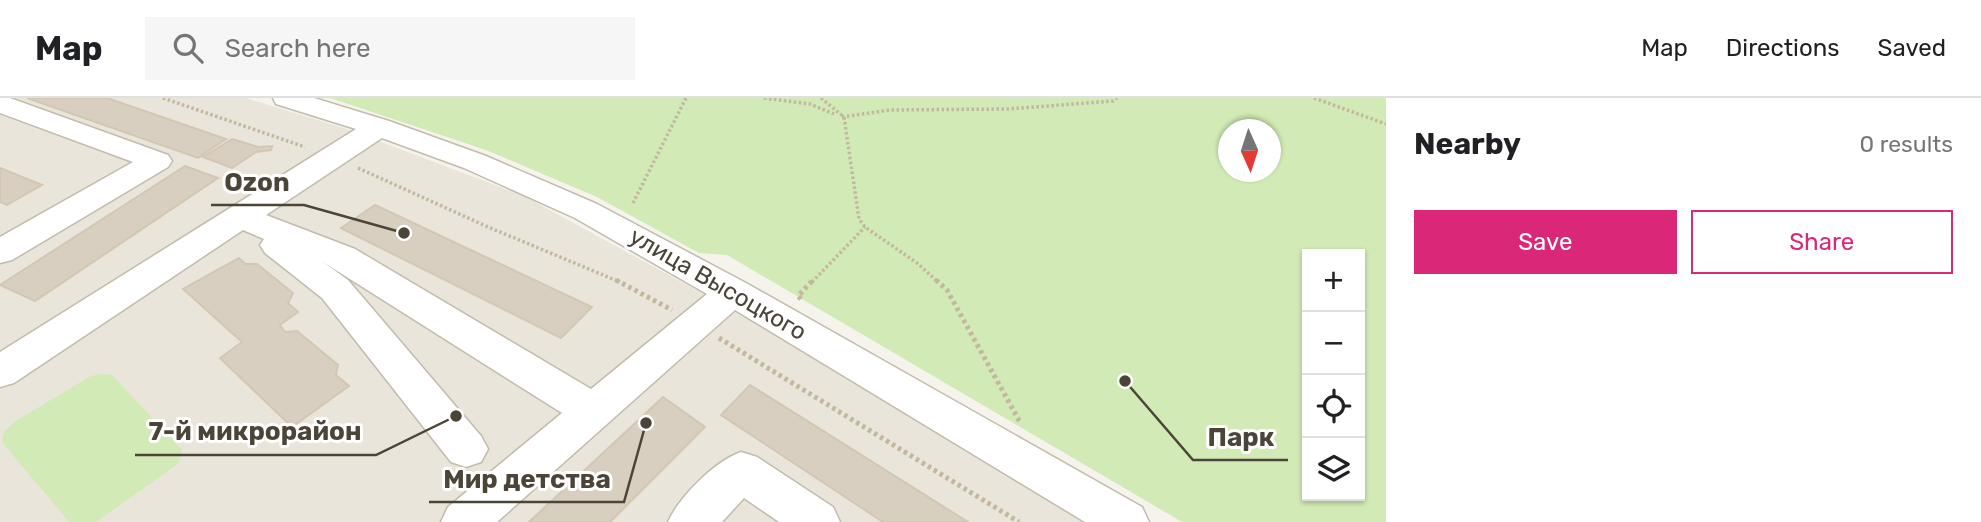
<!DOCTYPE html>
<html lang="en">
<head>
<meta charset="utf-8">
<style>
	body { margin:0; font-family:Rubik,sans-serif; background:#f6f6f6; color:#202124 }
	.controls { position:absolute; right:21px; bottom:21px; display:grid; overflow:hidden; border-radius:0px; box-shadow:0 2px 5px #0004 }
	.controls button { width:63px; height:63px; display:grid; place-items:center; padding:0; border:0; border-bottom:2px solid #e0e0e0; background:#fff; color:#202124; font:35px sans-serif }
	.compass { position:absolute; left:1218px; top:21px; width:63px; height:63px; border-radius:50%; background:#fff; box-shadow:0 2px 5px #0004; rotate:177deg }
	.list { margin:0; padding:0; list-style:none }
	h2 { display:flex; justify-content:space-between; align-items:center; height:91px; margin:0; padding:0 28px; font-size:30px }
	h2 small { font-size:23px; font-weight:400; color:#757577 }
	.actions { display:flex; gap:14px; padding:21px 28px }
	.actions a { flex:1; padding:16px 0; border:2px solid #db2777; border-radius:0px; text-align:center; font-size:24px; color:#db2777 }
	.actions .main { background:#db2777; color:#fff }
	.icon { flex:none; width:38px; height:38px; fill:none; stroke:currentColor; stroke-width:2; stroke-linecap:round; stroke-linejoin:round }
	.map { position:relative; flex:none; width:1386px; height:424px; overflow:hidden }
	header { display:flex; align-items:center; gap:42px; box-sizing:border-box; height:98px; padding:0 35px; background:#fff; border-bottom:2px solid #e0e0e0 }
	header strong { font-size:33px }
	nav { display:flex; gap:38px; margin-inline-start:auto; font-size:24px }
	.search { width:490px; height:63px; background:#f6f6f6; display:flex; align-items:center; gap:18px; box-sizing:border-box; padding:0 24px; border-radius:0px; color:#757577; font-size:26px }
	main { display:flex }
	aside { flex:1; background:#fff }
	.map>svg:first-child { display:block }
	.residential { fill:#eae5da }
	.green { fill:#d2eab5; fill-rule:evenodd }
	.building { fill:#d8cfc1; stroke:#d3c7b4; stroke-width:2 }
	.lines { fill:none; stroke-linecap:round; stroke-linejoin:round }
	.minor-casing { stroke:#c2bbae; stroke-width:3 }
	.path-far1 { stroke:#c4b79f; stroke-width:3.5; stroke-dasharray:2.5 2.5; stroke-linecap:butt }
	.path { stroke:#c4b79f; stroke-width:5; stroke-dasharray:3.5 3.5; stroke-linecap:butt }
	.minor { fill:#fff; fill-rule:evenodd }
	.labels { text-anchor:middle; stroke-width:6; stroke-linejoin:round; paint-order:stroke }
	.street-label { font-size:24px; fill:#4b4439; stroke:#fff }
	.leader { fill:none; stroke:#4b4439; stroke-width:2.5 }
	.callout-dot { fill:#4b4439; stroke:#fff; stroke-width:2.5 }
	.callout-label { font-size:26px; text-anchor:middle; font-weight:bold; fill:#4b4439; stroke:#fff; stroke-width:6; stroke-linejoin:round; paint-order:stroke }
</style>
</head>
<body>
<header>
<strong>Map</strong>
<div class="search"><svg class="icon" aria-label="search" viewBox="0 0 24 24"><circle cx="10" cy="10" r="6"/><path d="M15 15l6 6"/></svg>Search here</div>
<nav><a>Map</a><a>Directions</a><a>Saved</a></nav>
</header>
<main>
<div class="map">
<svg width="1386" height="424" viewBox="0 0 1386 424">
	<rect width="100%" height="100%" fill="#f6f3ec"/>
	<polygon class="residential" points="0,0 246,0 347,31 524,98 733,212 1092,424 0,424"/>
	<g class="green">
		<path d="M330 0H1386V424H1182L727 157 699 155 597 99 486 52ZM1228 32H1270V74H1228ZM1307 156H1360V398H1307Z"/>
		<polygon points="101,276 112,277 182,352 178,366 96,424 69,424 2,344 4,334 14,324 91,278"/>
	</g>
	<g class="building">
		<polygon points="27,0 107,0 226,41 198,60"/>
		<polygon points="232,41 258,49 272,48 271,52 256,54 232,70 203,59"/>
		<polygon points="185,68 218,80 35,203 0,187"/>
		<polygon points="0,70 42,87 7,107 0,104"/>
		<polygon points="375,107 592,209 561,240 341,130"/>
		<polygon points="239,160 245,166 257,166 293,195 288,205 298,214 280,227 285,234 297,233 338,267 336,277 349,288 292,329 220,260 242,244 183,191"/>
		<polygon points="750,287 968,424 883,424 721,317"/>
		<polygon points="663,299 705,329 610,424 529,424"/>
	</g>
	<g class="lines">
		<g class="minor-casing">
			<g id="minor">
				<polygon points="0,0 10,0 168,57 172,63 168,69 12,162 0,165 0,139 133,64 0,15"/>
				<path d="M273 0H314L389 23 486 58 597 106 746 185 1142 409 1149 424H1085L735 212 497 424H441L448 409 562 315 323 164 348 182 481 338 488 351 481 364 466 369 451 364 322 200 265 155 260 147 264 141 243 132 14 285 0 289V254L356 31 276 6ZM382 40 464 70 575 120 707 196 591 291 355 151 266 117Z"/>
				<path d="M741 354 757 359 833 409 840 424H779L744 400 722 424H668C679 399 715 363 741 354Z"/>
			</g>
		</g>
		<g class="path-far1">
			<polyline points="163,0 305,49"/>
			<polyline points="764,0 810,6 834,16"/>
			<polyline points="821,0 844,19 859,121 865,129 917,165 938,184"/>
			<polyline points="1314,0 1386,26"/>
			<polyline points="842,19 890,12 1008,11 1113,3 1117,0"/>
			<polyline points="358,70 488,129 620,184"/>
			<polyline points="633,105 686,0"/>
			<polyline points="812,184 865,129"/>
		</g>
		<g class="path">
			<polyline points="616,182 672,212"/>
			<polyline points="936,182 947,192 1021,326"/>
			<polyline points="801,201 798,198 813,182"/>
			<polyline points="719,240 1019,424"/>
		</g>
		<use href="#minor" class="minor"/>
	</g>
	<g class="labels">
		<g class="street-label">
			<text transform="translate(718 186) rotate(30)" y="8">улица Высоцкого</text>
		</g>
	</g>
	<path class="leader" d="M404 135L304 107H211M456 318L376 357H135M1125 283L1193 362H1288M646 325L624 404H429"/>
	<g class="callout-dot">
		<circle cx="404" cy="135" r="7"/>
		<circle cx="456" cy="318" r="7"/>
		<circle cx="1125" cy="283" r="7"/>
		<circle cx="646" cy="325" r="7"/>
	</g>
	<g class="callout-label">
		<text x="257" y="93">Ozon</text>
		<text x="255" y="342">7-й микрорайон</text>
		<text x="1241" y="348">Парк</text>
		<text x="527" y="390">Мир детства</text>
	</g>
</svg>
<div class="controls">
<button>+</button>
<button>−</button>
<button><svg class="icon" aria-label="locate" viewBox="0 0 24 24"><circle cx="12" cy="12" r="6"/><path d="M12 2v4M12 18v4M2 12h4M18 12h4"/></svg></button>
<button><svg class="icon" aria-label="layers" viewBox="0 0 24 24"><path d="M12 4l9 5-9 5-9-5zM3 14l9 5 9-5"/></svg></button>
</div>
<svg class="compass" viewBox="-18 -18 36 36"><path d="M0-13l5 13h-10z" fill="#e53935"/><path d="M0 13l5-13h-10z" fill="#757577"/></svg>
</div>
<aside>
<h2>Nearby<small>0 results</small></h2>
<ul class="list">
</ul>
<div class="actions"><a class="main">Save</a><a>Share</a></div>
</aside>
</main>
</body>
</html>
